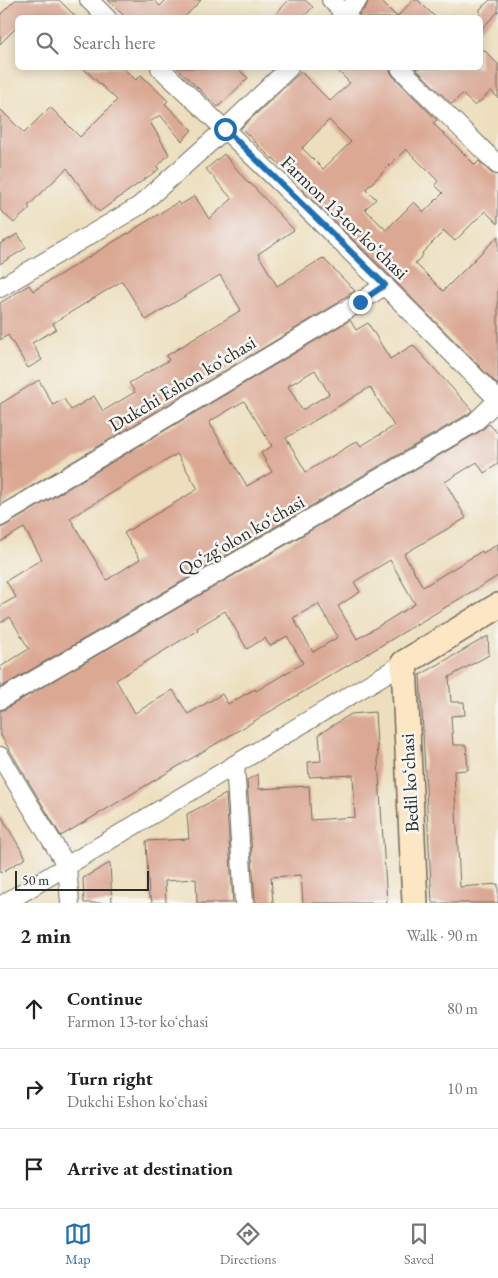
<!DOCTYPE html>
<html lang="en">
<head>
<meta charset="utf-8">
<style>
	body { margin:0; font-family:"EB Garamond",serif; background:#f2f2f2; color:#222 }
	.scale { position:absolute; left:15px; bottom:12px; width:134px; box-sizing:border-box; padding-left:5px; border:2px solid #2b2b2b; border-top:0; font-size:14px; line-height:18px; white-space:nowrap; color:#2b2b2b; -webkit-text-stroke:4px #f6f6f2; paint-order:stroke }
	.stop { position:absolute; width:15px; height:15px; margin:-11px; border:4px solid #1f6fb2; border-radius:50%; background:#fff }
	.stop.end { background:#1f6fb2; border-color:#fff; box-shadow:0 1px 5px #0008 }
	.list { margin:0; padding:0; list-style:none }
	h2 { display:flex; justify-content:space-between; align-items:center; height:65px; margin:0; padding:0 20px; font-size:21px }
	h2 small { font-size:16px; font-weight:400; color:#767676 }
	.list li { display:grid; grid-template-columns:32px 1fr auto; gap:15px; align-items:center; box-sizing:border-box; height:80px; padding:0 20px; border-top:1px solid #e0e0e0 }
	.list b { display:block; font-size:19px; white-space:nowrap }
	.list p { margin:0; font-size:16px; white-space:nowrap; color:#767676 }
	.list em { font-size:16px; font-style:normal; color:#767676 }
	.icon { flex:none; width:28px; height:28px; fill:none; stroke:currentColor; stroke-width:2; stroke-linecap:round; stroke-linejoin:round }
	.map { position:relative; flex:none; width:498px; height:903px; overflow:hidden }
	.search { position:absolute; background:#fff; box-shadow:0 2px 12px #0003; left:15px; right:15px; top:15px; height:55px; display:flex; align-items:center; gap:12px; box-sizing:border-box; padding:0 18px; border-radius:8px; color:#767676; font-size:19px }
	.sheet { height:305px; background:#fff }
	nav { display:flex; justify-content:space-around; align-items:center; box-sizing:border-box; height:70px; border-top:1px solid #e0e0e0; background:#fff; font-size:14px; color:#767676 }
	nav a { display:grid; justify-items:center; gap:2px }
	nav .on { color:#1f6fb2 }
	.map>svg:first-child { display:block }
	.building { fill:#dba894; fill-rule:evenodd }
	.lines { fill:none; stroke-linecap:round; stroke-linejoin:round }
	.street-casing { stroke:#6f6a5e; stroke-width:20 }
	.secondary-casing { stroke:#6f6a5e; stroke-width:28 }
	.street { stroke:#fff; stroke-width:18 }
	.secondary { stroke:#fce6c4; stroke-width:25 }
	.route { stroke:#1f6fb2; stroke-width:6 }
	.labels { text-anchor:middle; stroke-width:5; stroke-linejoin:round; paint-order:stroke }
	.street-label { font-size:19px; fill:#2b2b2b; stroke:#f6f6f2 }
</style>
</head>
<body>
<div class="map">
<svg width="498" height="903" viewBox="0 0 498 903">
	<rect width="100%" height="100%" fill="#f6f6f2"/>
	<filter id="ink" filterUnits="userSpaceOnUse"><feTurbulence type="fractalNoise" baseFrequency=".02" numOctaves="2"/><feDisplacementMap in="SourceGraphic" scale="10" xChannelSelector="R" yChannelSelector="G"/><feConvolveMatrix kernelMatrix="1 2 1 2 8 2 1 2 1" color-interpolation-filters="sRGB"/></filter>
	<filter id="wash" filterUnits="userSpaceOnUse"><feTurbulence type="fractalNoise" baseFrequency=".0096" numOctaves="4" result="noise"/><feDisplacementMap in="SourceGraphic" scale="20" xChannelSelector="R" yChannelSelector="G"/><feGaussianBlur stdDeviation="1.12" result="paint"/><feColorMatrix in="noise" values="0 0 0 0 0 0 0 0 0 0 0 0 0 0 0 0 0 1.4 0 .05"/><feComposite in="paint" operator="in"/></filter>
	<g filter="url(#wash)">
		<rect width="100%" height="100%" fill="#eddfbe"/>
		<g id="blocks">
			<g class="building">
				<polygon points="15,0 59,0 77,18 18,18 18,26 0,44 0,15"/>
				<polygon points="108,0 154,0 160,6 166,0 201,0 184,18 126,18"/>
				<polygon points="289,0 305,0 313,7 303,18 272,18"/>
				<polygon points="368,0 380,0 397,17 413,0 418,0 436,18 359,18 359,14 366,7"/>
				<polygon points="490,0 498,0 498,12 480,30 480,9"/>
				<polygon points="480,46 498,64 498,98 491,91 475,106 462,94 452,104 415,68 480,68"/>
				<polygon points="83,68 123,68 136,80 141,75 168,101 165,104 192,130 182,141 160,115 150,122 169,154 157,167 159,169 99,212 67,168 28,206 30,208 14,223 0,210 0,109 24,133 50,107 80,137 117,100"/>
				<polygon points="177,68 237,68 248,78 218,107"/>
				<path d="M335 68H390V71L393 76 437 120 433 123 475 165 479 161 491 173 498 175V224L485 211 455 241 444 231 422 253 423 255 415 263 443 291 498 236V385L393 279 302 190 304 188 273 158 272 159 241 128 301 72 330 101 350 83ZM329 120 351 142 323 169 302 148ZM406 149 438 181 435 185 443 193 424 212 414 202 386 230 365 209 376 199 366 189Z"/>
				<polygon points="224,154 249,184 250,183 294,230 258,254 277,286 323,258 355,291 339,301 340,302 0,505 0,404 39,380 53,405 64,399 71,410 94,396 103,411 135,392 129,383 169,360 166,356 241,310 220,275 146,320 122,281 53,323 56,329 32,343 42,360 28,368 8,335 0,340 0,303 29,285 33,291 128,233 129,234 136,228 178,202 180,205 195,196 209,219 232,199 206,169"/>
				<polygon points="18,234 26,248 0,264 0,244"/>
				<path d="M350 320 356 330 368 323 390 359 413 345 472 410 468 414 0 688V667L29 649 10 617 0 623V606L16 597 6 581 42 559 24 528 0 542V528L5 526ZM315 370 329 394 302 410 288 386ZM370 387 394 426 361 446 357 441 306 472 286 438ZM244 401 272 446 261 453 272 472 247 486 209 422ZM177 454 198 489 124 533 140 559 107 580 70 518Z"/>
				<path d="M489 424 498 434V464L484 473 477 462 445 482 466 518 404 554 423 587 482 551 483 553 498 544V576L61 836 0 734V711L5 709 479 432ZM390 560 415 604 357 639 338 606 360 592 354 582ZM318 604 338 637 313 652 293 618ZM225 611 247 649 265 638 270 646 287 636 303 663 256 691 255 689 228 704 222 694 188 714 173 690 135 713 116 680 198 630 197 628Z"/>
				<polygon points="488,636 489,655 449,677 451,702 464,702 465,715 451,716 453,745 466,745 468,770 454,771 460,887 498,884 498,903 432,903 420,675"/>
				<polygon points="375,712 387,903 303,903 301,875 271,877 273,903 255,903 247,780 258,774 259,789 309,786 311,820 355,817 353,775 309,777 308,762 321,761 319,734 351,714"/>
				<polygon points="226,794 233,903 197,903 196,879 165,881 166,903 152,903 151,897 149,897 146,841 189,839 187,814"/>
				<polygon points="0,814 26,858 0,873"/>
				<polygon points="110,863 112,903 84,903 83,878"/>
			</g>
		</g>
	</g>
	<g filter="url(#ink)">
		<use href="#blocks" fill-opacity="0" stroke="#6f6a5e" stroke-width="1"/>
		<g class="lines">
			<g class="street-casing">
				<g id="street">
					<polyline points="89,0 107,18"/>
					<polyline points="331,0 349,18"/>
					<polyline points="340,18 358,0"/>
					<path d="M160 68C275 176 387 287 498 400"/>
					<polyline points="400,68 498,165"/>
					<polyline points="0,288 139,206 225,129 289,68"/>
					<polyline points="0,517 360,302 385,285"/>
					<polyline points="0,700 474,423 498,400"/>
					<polyline points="0,756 67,866 70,903"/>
					<polyline points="235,764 244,903"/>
					<polyline points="5,903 404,663"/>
				</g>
			</g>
			<g class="secondary-casing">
				<polyline id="secondary" points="415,903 404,663 498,606"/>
			</g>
			<use href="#street" class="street"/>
			<use href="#secondary" class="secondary"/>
		</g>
	</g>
	<g class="lines" filter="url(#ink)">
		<polyline class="route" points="225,129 385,285 360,302"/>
	</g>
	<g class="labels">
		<g class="street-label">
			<text transform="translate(345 217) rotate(44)" y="7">Farmon 13-tor koʻchasi</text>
			<text transform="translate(182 383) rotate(-31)" y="7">Dukchi Eshon koʻchasi</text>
			<text transform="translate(241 535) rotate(-30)" y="7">Qoʻzgʻolon koʻchasi</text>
			<text transform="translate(409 783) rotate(-93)" y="7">Bedil koʻchasi</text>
		</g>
	</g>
</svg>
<div class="scale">50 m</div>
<div class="stop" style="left:225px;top:129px"></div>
<div class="stop end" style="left:360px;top:302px"></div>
<div class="search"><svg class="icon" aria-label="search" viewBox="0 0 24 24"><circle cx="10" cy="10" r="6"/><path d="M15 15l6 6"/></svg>Search here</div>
</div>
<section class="sheet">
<h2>2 min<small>Walk · 90 m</small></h2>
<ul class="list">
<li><svg class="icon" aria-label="ahead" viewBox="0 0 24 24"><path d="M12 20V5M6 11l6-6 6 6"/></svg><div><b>Continue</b><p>Farmon 13-tor koʻchasi</p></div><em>80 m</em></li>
<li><svg class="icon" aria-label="right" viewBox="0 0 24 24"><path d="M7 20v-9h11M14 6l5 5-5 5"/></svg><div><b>Turn right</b><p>Dukchi Eshon koʻchasi</p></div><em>10 m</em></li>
<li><svg class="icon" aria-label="arrive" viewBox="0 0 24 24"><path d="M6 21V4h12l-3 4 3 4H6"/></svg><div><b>Arrive at destination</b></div></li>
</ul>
</section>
<nav>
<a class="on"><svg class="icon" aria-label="map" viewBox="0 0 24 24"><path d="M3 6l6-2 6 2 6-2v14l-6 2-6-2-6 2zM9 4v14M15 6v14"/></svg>Map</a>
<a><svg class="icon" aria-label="directions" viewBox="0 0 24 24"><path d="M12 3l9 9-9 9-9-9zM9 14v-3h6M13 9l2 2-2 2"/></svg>Directions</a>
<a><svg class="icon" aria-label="saved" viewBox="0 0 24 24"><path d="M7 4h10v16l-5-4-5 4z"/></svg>Saved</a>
</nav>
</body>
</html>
